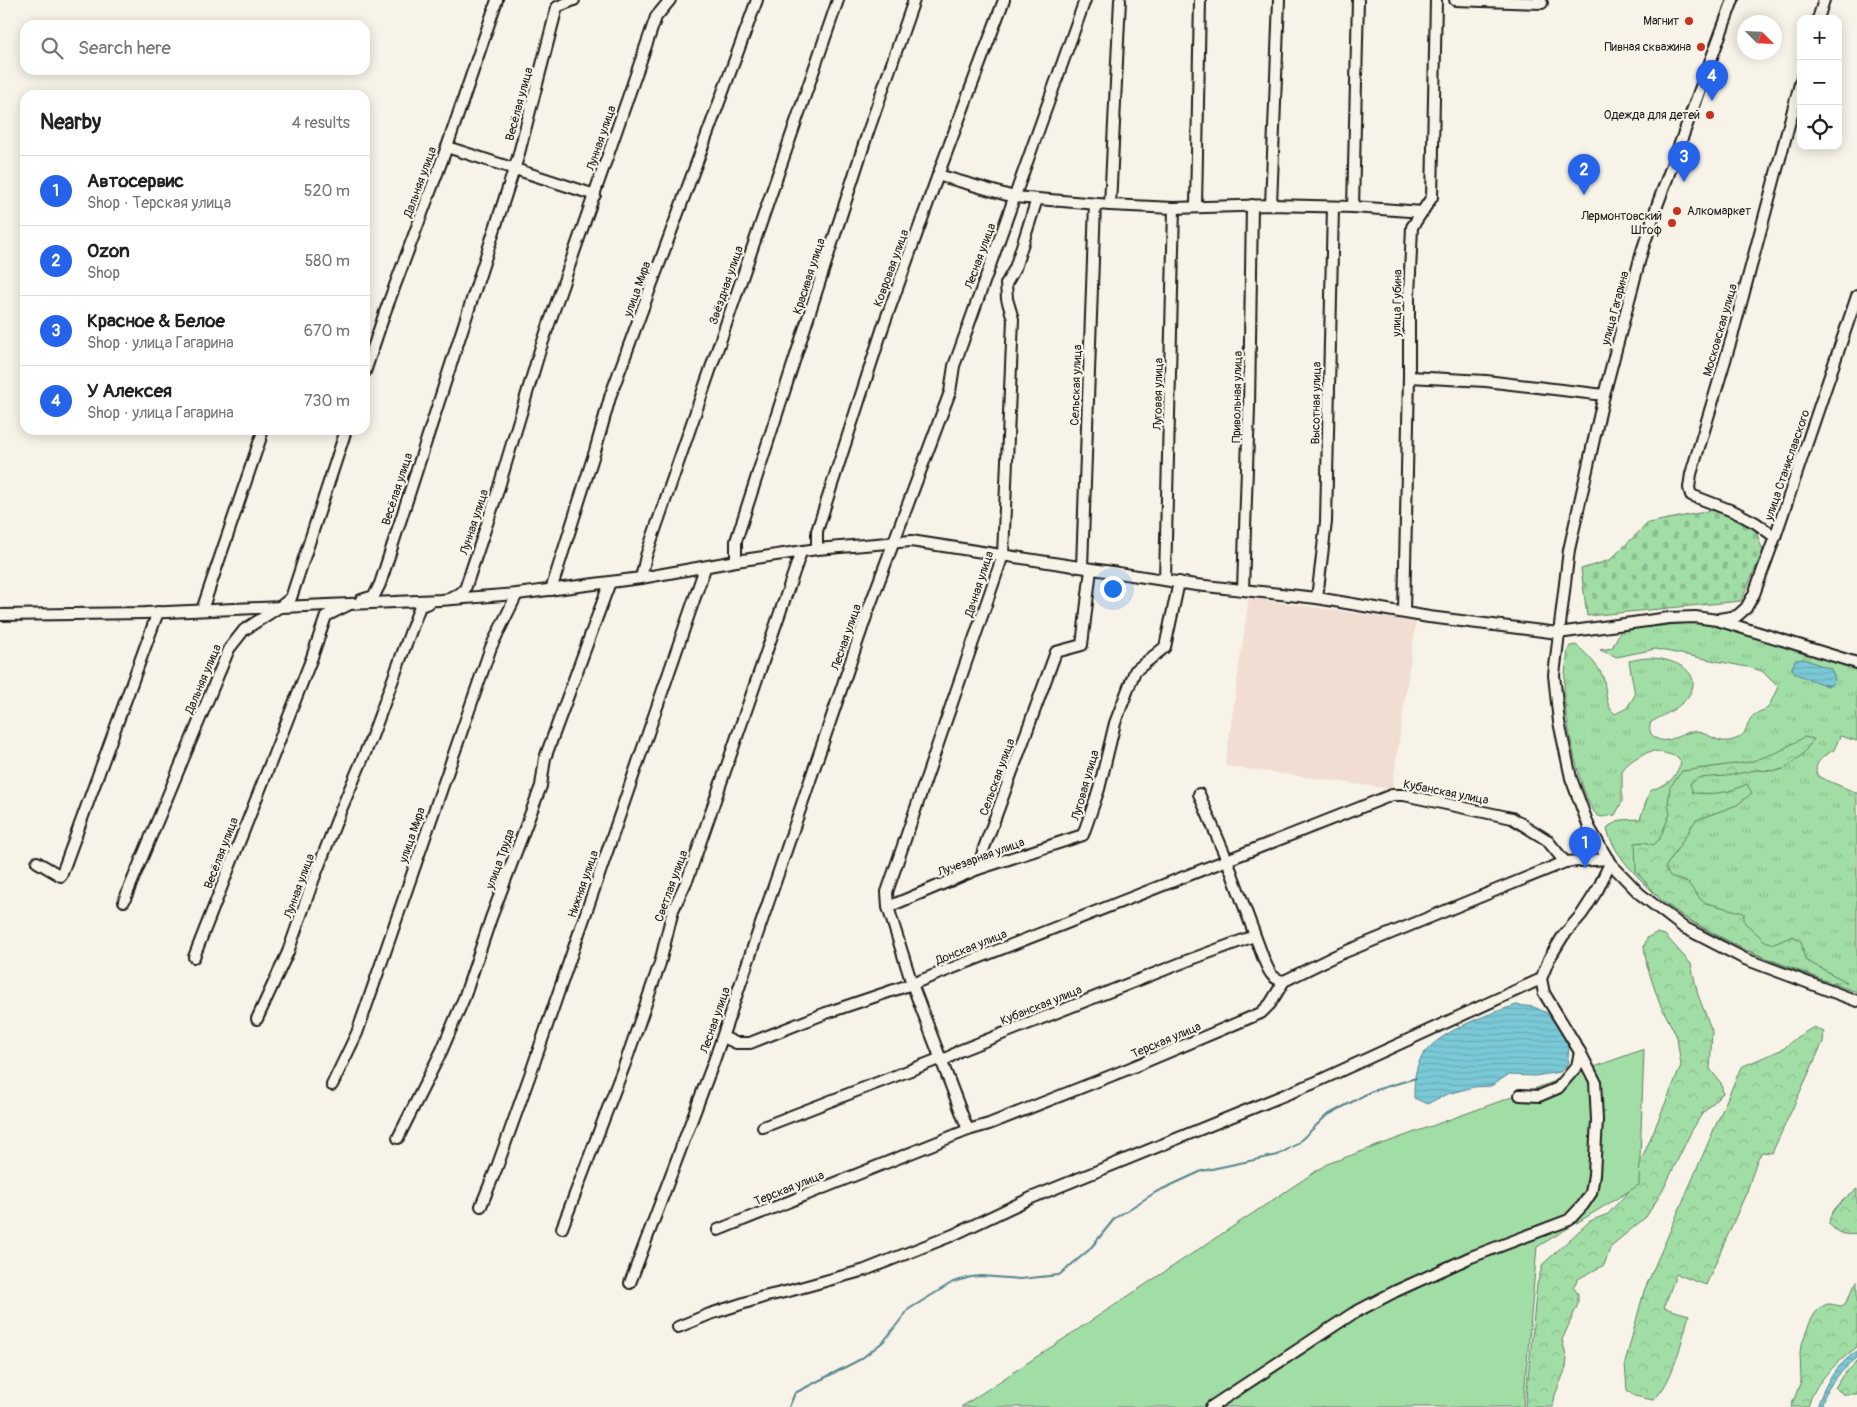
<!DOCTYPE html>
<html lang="en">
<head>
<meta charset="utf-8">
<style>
	body { margin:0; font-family:Pangolin,sans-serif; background:#f2f2f2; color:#222 }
	.controls { position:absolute; right:15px; top:15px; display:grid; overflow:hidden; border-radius:10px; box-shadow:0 2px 12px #0003 }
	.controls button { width:45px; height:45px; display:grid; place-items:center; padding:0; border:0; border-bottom:1px solid #e0e0e0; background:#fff; color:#222; font:25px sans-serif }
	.compass { position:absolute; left:1737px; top:15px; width:45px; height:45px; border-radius:50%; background:#fff; box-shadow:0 2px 12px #0003; rotate:114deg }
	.you { position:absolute; left:1112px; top:588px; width:18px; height:18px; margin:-12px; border:4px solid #fff; border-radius:50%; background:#1a73e8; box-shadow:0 0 0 8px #1a73e833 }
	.badge { display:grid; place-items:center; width:32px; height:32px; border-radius:50%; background:#2563eb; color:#fff; font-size:16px; font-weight:700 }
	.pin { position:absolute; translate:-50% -41px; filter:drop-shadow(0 1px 2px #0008) }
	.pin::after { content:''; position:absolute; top:26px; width:18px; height:15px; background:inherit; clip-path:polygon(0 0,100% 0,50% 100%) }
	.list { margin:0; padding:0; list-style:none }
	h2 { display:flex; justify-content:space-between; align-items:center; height:65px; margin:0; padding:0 20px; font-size:21px }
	h2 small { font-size:16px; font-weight:400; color:#767676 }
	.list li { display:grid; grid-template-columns:32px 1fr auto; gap:15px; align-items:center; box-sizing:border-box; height:70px; padding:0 20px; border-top:1px solid #e0e0e0 }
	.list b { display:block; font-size:19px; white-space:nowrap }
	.list p { margin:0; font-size:16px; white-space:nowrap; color:#767676 }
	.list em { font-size:16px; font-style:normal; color:#767676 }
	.icon { flex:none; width:28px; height:28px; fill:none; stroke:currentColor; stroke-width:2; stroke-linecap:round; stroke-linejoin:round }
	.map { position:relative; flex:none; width:1857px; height:1407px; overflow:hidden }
	.search { position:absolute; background:#fff; box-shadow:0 2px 12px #0003; left:20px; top:20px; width:350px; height:55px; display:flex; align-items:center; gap:12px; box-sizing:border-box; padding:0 18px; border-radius:15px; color:#767676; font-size:19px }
	.panel { position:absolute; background:#fff; box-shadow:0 2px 12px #0003; left:20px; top:90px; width:350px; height:345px; border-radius:15px }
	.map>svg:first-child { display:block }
	.built { fill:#f1ddd1 }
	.grass { fill:url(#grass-tufts); stroke:#5e7d60 }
	.forest { fill:url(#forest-crowns); stroke:#5e7d60 }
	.cemetery { fill:url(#cemetery-stones); stroke:#5e7d60 }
	.garden { fill:#a1dea5; stroke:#5e7d60 }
	.water { fill:url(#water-rules); stroke:#54848c }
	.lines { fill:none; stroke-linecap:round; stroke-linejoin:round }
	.stream { stroke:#54848c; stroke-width:2 }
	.minor-casing { stroke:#1c1c1c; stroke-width:14 }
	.minor { stroke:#f7f3e8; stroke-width:10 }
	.poi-dot { fill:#c8321e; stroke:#f7f3e8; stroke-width:2 }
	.labels { text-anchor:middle; stroke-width:4.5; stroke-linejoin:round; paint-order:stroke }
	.poi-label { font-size:12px; fill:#1c1c1c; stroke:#f7f3e8; text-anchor:end }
	.street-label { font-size:12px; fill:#1c1c1c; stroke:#f7f3e8 }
</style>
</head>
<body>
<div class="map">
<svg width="1857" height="1407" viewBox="0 0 1857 1407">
	<defs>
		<pattern id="grass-tufts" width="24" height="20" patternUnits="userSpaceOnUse" patternTransform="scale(1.25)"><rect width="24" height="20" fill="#a1dea5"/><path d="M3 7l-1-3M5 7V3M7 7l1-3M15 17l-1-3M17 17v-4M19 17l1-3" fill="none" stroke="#8abe8d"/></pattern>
		<pattern id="forest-crowns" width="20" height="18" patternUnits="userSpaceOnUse" patternTransform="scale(1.25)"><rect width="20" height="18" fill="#a1dea5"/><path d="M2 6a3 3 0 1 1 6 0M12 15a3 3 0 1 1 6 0" fill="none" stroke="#8abe8d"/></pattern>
		<pattern id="cemetery-stones" width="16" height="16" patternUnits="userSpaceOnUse" patternTransform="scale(1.25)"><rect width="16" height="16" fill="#a1dea5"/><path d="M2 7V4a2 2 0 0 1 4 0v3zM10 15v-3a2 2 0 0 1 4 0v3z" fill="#8abe8d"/></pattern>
		<pattern id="water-rules" width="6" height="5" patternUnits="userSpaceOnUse" patternTransform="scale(1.25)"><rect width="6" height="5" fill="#7ac9d7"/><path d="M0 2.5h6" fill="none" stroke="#69acb8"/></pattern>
	</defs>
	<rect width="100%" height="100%" fill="#f7f3e8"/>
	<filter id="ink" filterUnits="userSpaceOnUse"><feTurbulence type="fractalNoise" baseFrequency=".02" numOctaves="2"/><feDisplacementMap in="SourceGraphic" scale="10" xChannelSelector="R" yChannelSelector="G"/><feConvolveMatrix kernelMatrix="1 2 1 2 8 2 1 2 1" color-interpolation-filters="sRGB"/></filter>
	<g filter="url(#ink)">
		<polygon class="built" points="1249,598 1416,622 1392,789 1225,766"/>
		<path class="grass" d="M1689 623 1717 625 1737 630 1857 667V741L1840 736 1834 750C1824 755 1810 765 1819 777L1857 793V992C1798 972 1738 951 1685 918 1669 908 1656 895 1644 883 1628 867 1614 852 1607 830L1609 826 1621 820 1640 819 1650 791C1670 782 1672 783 1681 763L1678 757C1671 755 1662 752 1655 751 1645 751 1625 763 1622 772V802L1615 815C1610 815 1601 819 1597 815 1581 802 1563 711 1564 688 1564 676 1567 662 1568 650L1570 646 1575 645C1583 649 1600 668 1603 677 1607 691 1604 704 1615 714L1627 708 1635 695 1629 661C1635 660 1642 658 1648 658 1664 657 1700 667 1692 689 1687 705 1664 715 1651 722 1649 727 1649 732 1653 736 1667 749 1683 729 1697 732 1711 734 1719 745 1733 740 1750 735 1745 722 1754 715 1758 712 1764 710 1768 708L1778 687 1762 671 1752 668 1655 649 1617 657 1600 650 1612 648 1621 630Z"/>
		<g class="forest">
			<path d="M1804 737 1814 739 1802 755 1786 768 1777 771 1756 770 1726 776 1698 778 1690 784 1693 793C1716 794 1726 794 1747 784L1752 793 1737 805 1696 820 1665 868 1670 876 1688 883 1700 899 1707 903 1744 913V922L1765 941 1774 944 1793 936 1801 941 1805 960 1847 982 1831 983 1746 950 1713 933 1684 917 1661 900 1636 871 1635 843 1645 842 1653 845 1659 840 1670 814 1668 805 1670 787 1682 771 1750 762 1778 752Z"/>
			<polygon points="1656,933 1665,935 1691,964 1698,995 1712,1031 1710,1069 1721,1083 1723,1093 1702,1114 1691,1132 1663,1190 1646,1217 1611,1246 1604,1265 1578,1279 1573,1287 1578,1294 1578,1304 1562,1340 1567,1358 1566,1368 1555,1395 1553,1407 1525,1407 1537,1284 1543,1264 1590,1221 1608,1214 1628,1192 1681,1066 1677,1037 1659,1002 1647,966 1644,947 1647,938"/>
			<path d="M1814 1027 1824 1032 1823 1042 1772 1153 1762 1152 1757 1160 1747 1191 1706 1285 1676 1274 1664 1308 1689 1315C1682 1339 1673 1384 1653 1400L1634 1396 1627 1390 1625 1363 1644 1291 1741 1067 1783 1049 1797 1037Z"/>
			<path d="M1857 1189V1234C1845 1236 1837 1233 1829 1224 1829 1210 1846 1197 1857 1189Z"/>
			<path d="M1857 1281V1347C1836 1364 1815 1380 1808 1407H1791L1801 1381 1800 1352 1801 1347C1806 1334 1812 1306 1829 1304 1833 1304 1838 1306 1842 1306L1845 1304Z"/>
			<polygon points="1857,1362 1857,1394 1843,1394 1835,1388 1842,1376"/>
		</g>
		<polygon class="cemetery" points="1715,510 1754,526 1763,551 1741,601 1587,616 1581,569 1610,560 1648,523"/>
		<polygon class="garden" points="1644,1049 1639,1185 1537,1247 1523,1407 961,1407 1327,1164"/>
		<g class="water">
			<polygon points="1804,659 1831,669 1835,678 1832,685 1827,686 1796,674 1792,669 1795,660"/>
			<path d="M1516 1005 1534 1007 1547 1013 1558 1027 1569 1047 1567 1066 1560 1072 1535 1076 1508 1075 1491 1086 1474 1087 1447 1094 1427 1104 1414 1098C1414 1086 1414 1072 1420 1060 1433 1033 1488 1014 1516 1005Z"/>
			<path d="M1857 1351V1358C1843 1369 1827 1385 1822 1403L1825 1407H1817C1826 1381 1835 1367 1857 1351Z"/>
		</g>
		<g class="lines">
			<polyline class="stream" points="789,1407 795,1393 861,1359 884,1341 909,1309 953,1282 971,1277 981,1276 1020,1279 1059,1275 1089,1250 1115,1218 1156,1192 1202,1171 1278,1155 1297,1144 1326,1116 1372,1091 1416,1078"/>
			<g class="minor-casing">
				<g id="minor">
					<polyline points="1455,0 1542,3"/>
					<polyline points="1733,0 1658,203 1642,251 1604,395 1569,550 1554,675 1559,722 1571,778 1589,827 1610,863 1640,894 1683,927 1745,959 1857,1001"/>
					<polyline points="1818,19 1824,0"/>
					<polyline points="447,147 595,195"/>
					<polyline points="938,175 1014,197 1110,205 1174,208 1271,205 1353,207 1423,212"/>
					<polyline points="1110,205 1120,0"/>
					<polyline points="1271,205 1279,0"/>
					<polyline points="1196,206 1200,0"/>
					<polyline points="1353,207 1358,0"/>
					<polyline points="365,372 385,312 447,147 497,0"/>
					<polyline points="1409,377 1486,381 1604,395"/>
					<polyline points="1775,537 1756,523 1735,512 1691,495 1689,488 1691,474 1732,337 1801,80"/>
					<polyline points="817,549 817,531 883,327 938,175 1004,0"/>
					<polyline points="736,561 736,541 868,132 914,0"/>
					<polyline points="1082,567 1095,204"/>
					<polyline points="641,578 646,556 838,0"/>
					<polyline points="1165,580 1174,208"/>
					<polyline points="551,590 595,451 611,394 757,0"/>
					<polyline points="1243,590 1249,407 1252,205"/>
					<polyline points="451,597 459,594 465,589 495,500 540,350 656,17 670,0"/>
					<polyline points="1317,598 1326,522 1333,207"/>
					<polyline points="361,600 374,596 380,584 518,157 557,7 574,0"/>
					<polyline points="202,610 261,437"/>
					<polyline points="1404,612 1409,377 1409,296 1412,227 1432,197 1436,0"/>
					<polyline points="0,615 145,613 440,600 517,594 641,578 736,561 817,549 911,541 1196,585 1317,598 1429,617 1558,633 1669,618 1695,617 1717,620 1857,663"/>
					<polyline points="1719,619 1737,616 1746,608 1754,594 1775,537 1857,296"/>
					<path d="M1199 794 1227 860 1264 960C1269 971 1271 979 1284 981"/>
					<polyline points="37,862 61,876 158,612"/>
					<polyline points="978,869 984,848 1056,652 1082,645 1091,569"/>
					<polyline points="124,901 229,649 244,630 281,606 291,598 346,430"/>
					<polyline points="888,907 978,869 1083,835 1099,789 1115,723 1135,671 1165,647 1179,582"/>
					<polyline points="194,957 311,660 326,616 348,605"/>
					<polyline points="257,1019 288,952 313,881 340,812 371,739 420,606 429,603"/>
					<polyline points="723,1037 736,1043 750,1043 826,1013 912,984 1392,795 1404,795 1512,818 1547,840 1565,862"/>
					<polyline points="332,1085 357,1033 491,647 517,594"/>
					<polyline points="1520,1095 1539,1096 1558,1088 1577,1066 1580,1052"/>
					<polyline points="763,1127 939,1059 948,1058 959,1051 1189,960 1254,936"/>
					<polyline points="968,1130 912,984 888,907 887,892 1003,555 1013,319 1007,299 1006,284 1015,268 1037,199"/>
					<polyline points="398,1138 442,1050 464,998 491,918 541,786 545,758 610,582"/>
					<polyline points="481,1206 497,1167 531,1072 705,568"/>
					<polyline points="562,1228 626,1061 660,963 673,910 688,878 801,552"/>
					<polyline points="718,1230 968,1130 989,1124 1128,1069 1261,1013 1270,1004 1284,981 1335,956 1565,862 1608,859"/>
					<polyline points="630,1283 714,1061 869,608 950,392 954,366 1085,0"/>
					<polyline points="678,1327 710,1314 763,1297 789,1291 865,1270 953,1235 1031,1198 1314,1083 1541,979 1549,959 1563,936 1582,914 1598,889 1610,863"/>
					<polyline points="1211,1407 1352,1314 1396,1291 1471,1257 1569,1220 1583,1205 1591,1193 1594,1175 1597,1120 1595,1081 1580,1052 1544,993 1541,979"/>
				</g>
			</g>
			<use href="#minor" class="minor"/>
		</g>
	</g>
	<g class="poi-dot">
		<circle cx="1689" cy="21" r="5"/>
		<circle cx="1701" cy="47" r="5"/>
		<circle cx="1710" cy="115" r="5"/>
		<circle cx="1677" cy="211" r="5"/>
		<circle cx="1672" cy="223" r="5"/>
	</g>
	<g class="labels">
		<g class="poi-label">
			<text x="1679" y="25">Магнит</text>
			<text x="1691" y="51">Пивная скважина</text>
			<text x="1700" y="119">Одежда для детей</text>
			<text x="1687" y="215" text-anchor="start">Алкомаркет</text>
			<text x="1662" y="220">Лермонтовский<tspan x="1662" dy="14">Штоф</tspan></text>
		</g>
		<g class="street-label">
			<text transform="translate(519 104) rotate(-75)" y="4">Весёлая улица</text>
			<text transform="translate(601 138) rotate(-71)" y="4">Лунная улица</text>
			<text transform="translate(420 182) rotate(-70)" y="4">Дальняя улица</text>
			<text transform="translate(980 256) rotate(-70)" y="4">Лесная улица</text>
			<text transform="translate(891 268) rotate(-70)" y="4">Ковровая улица</text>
			<text transform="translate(809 276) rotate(-72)" y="4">Красивая улица</text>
			<text transform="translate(726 285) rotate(-71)" y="4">Звёздная улица</text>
			<text transform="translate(637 289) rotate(-70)" y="4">улица Мира</text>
			<text transform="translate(1397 303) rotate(-89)" y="4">улица Губина</text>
			<text transform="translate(1615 308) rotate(-75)" y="4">улица Гагарина</text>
			<text transform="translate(1720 330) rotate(-74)" y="4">Московская улица</text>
			<text transform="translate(1076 385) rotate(-88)" y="4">Сельская улица</text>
			<text transform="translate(1158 394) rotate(-89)" y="4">Луговая улица</text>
			<text transform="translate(1237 397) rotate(-89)" y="4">Привольная улица</text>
			<text transform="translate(1316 403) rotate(-89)" y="4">Высотная улица</text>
			<text transform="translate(1787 465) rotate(-71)" y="4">улица Станиславского</text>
			<text transform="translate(397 489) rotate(-72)" y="4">Весёлая улица</text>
			<text transform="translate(474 522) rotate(-72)" y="4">Лунная улица</text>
			<text transform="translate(979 584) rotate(-72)" y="4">Дачная улица</text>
			<text transform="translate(846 637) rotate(-71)" y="4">Лесная улица</text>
			<text transform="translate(203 679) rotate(-67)" y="4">Дальняя улица</text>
			<text transform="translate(997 777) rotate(-70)" y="4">Сельская улица</text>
			<text transform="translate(1085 785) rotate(-74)" y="4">Луговая улица</text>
			<text transform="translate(1446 792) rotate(11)" y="4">Кубанская улица</text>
			<text transform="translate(412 835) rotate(-71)" y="4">улица Мира</text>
			<text transform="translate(221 853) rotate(-69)" y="4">Весёлая улица</text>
			<text transform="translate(981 857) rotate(-20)" y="4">Лучезарная улица</text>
			<text transform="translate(500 859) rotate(-70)" y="4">улица Труда</text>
			<text transform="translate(583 884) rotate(-71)" y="4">Нижняя улица</text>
			<text transform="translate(299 886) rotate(-70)" y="4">Лунная улица</text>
			<text transform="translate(671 886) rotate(-70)" y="4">Светлая улица</text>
			<text transform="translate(971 947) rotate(-22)" y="4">Донская улица</text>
			<text transform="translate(1041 1005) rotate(-22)" y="4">Кубанская улица</text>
			<text transform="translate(715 1020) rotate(-71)" y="4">Лесная улица</text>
			<text transform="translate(1166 1040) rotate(-23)" y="4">Терская улица</text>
			<text transform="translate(789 1188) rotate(-22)" y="4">Терская улица</text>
		</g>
	</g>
</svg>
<div class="controls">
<button>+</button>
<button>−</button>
<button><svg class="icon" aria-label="locate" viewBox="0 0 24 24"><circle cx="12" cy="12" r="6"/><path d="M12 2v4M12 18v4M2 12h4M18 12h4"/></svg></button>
</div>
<svg class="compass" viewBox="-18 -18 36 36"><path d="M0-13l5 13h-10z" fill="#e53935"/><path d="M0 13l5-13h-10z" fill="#767676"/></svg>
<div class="you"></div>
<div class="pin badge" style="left:1585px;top:868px">1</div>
<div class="pin badge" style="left:1584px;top:195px">2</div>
<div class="pin badge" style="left:1684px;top:182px">3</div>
<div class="pin badge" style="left:1712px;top:101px">4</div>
<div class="search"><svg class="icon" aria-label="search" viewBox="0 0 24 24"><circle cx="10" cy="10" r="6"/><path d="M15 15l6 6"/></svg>Search here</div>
<section class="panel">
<h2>Nearby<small>4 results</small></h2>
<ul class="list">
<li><span class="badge">1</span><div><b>Автосервис</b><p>Shop · Терская улица</p></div><em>520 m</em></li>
<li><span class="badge">2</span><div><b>Ozon</b><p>Shop</p></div><em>580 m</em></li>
<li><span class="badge">3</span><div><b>Красное &amp; Белое</b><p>Shop · улица Гагарина</p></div><em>670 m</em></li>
<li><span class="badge">4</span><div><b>У Алексея</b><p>Shop · улица Гагарина</p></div><em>730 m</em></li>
</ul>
</section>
</div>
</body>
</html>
